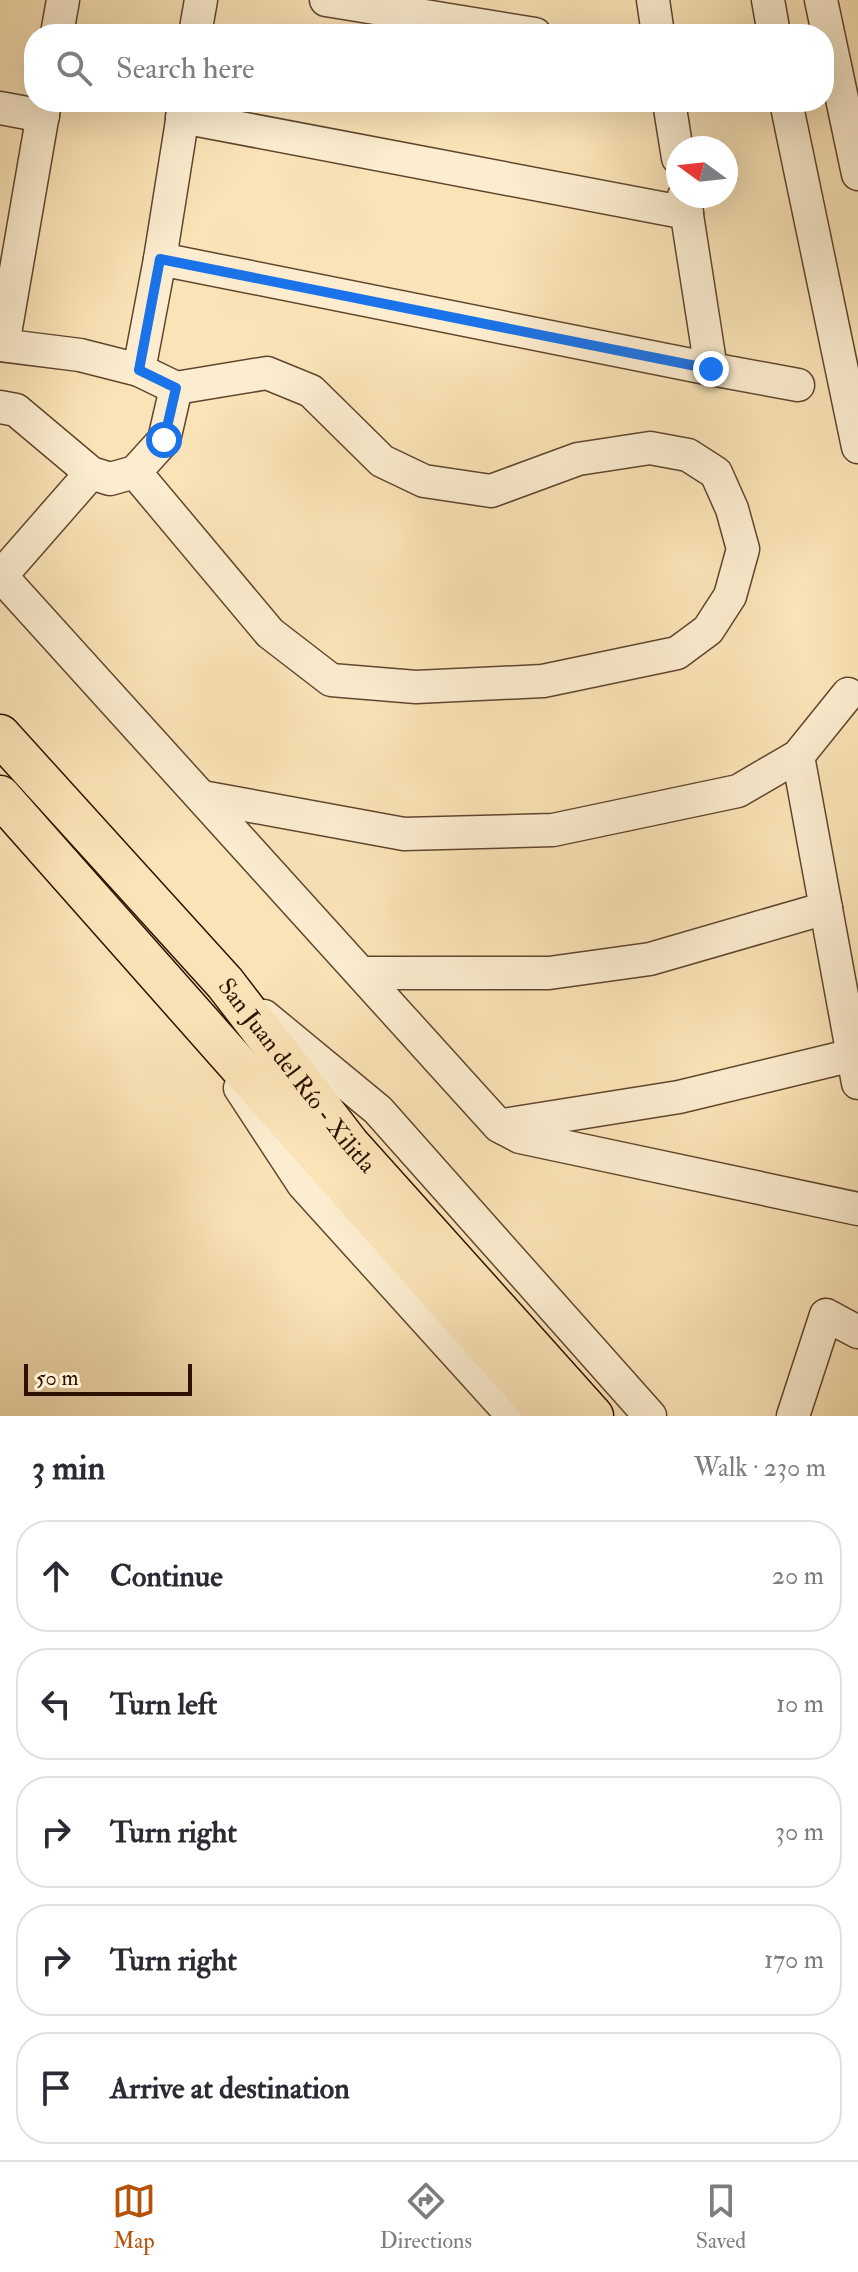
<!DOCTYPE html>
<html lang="en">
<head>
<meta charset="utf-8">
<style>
	body { margin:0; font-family:"IM FELL Double Pica",serif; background:#f2f2f3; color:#2b2b33 }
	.compass { position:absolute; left:666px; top:136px; width:72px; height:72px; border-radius:50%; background:#fff; box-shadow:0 8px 32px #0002; rotate:285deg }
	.scale { position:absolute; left:24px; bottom:20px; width:168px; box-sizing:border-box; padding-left:8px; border:4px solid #2e1001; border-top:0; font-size:22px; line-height:28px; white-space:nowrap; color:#2e1001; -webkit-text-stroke:6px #fcedd0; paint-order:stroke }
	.stop { position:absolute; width:24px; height:24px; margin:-18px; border:6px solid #1a73e8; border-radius:50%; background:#fff }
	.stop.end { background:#1a73e8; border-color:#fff; box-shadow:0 2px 8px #0008 }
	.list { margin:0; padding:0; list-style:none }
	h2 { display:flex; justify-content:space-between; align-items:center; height:104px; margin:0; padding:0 32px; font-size:34px }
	h2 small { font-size:26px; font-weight:400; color:#7c7c81 }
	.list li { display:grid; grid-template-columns:52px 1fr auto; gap:24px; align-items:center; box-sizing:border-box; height:112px; margin:0 16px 16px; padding:0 16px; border:2px solid #e1e1e2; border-radius:32px }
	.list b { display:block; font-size:30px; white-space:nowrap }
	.list em { font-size:26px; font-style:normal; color:#7c7c81 }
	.icon { flex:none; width:44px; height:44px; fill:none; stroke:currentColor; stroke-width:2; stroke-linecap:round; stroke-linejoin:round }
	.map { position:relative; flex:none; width:858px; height:1416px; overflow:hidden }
	.search { position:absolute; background:#fff; box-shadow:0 8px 32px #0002; left:24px; right:24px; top:24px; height:88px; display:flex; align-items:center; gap:20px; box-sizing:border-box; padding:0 28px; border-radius:32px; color:#7c7c81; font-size:30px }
	.sheet { height:744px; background:#fff }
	nav { display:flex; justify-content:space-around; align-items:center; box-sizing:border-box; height:112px; border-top:2px solid #e1e1e2; background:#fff; font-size:22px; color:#7c7c81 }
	nav a { display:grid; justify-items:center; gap:4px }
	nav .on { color:#b45309 }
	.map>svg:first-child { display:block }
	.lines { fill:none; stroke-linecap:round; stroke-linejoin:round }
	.minor-casing { stroke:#61452e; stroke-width:35 }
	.major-casing { stroke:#2e1001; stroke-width:43 }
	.minor { stroke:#fcedd0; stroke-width:32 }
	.major { stroke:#fae4b7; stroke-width:40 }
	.route { stroke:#1a73e8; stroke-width:10 }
	.labels { text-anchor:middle; stroke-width:8; stroke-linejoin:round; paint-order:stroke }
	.street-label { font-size:24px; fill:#2e1001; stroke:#fcedd0 }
</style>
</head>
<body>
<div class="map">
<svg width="858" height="1416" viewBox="0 0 858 1416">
	<rect width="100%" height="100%" fill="#fae4b7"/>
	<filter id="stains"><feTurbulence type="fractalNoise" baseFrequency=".0025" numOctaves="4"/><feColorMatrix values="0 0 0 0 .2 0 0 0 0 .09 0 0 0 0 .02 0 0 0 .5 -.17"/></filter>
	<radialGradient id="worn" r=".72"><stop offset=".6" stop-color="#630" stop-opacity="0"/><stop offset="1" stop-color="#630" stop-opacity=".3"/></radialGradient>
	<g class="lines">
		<g class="minor-casing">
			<g id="minor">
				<polyline points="326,0 535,34"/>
				<polyline points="653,0 658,34"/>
				<polyline points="768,0 774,34"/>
				<polyline points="821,0 858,174"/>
				<polyline points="57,34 63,0"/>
				<polyline points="195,34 201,0"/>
				<polyline points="669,102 678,158"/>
				<polyline points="786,102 858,447"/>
				<polyline points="0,108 43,116"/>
				<polyline points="182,117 687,213"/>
				<polyline points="160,259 711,369 684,196"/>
				<polyline points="0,345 80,355 139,370 176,388 267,373 311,391 382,461 424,481 491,491 578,459 650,448 688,455 716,473 732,509 743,549 730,596 708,630 677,653 543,681 416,687 331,680 270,633 135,472"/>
				<polyline points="3,345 45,102"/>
				<polyline points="711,369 798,385"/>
				<polyline points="139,370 160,259 185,102"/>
				<polyline points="0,407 16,410 91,473 110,479 135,472 164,440 176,388"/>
				<polyline points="1,576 499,1126 520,1137 858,1209"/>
				<polyline points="0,577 91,473"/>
				<polyline points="798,756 858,1083"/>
				<polyline points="202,797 404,834 553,830 738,791 798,756 848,694"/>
				<polyline points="362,973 549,973 650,959 826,908"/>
				<polyline points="264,1016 378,1110 650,1416"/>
				<polyline points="240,1088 303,1184 513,1416"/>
				<polyline points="503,1125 679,1097 853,1055"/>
				<polyline points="793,1416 826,1315 858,1332"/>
			</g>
		</g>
		<g class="major-casing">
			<g id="major">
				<path id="s1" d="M0 735 225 983 349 1144 593 1416"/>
				<polyline points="0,796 549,1416"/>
			</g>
		</g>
		<use href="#minor" class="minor"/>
		<use href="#major" class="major"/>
	</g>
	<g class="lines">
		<polyline class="route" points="164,440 176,388 139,370 160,259 711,369"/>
	</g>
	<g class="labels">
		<g class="street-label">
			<text dy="8" stroke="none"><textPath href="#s1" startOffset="452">San Juan del Río - Xilitla</textPath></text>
		</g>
	</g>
	<rect width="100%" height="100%" filter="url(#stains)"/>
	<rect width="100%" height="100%" fill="url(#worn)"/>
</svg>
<svg class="compass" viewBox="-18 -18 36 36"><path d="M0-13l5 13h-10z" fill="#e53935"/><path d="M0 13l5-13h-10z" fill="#7c7c81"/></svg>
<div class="scale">50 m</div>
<div class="stop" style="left:164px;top:440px"></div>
<div class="stop end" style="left:711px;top:369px"></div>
<div class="search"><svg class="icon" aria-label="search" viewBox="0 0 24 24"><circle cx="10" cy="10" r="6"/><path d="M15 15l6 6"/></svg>Search here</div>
</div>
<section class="sheet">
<h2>3 min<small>Walk · 230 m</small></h2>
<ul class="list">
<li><svg class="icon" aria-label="ahead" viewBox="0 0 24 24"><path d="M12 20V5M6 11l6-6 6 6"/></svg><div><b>Continue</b></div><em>20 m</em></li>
<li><svg class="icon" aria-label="left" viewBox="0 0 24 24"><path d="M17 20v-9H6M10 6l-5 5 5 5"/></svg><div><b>Turn left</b></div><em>10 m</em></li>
<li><svg class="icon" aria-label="right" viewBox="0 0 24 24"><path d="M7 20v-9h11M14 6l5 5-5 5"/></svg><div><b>Turn right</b></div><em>30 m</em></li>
<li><svg class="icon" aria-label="right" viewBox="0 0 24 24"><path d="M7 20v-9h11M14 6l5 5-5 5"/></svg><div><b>Turn right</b></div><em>170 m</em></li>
<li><svg class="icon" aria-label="arrive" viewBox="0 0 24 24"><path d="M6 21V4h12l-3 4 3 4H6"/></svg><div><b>Arrive at destination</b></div></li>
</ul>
</section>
<nav>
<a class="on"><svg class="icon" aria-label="map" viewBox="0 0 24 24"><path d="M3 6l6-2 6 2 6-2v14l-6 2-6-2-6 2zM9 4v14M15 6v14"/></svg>Map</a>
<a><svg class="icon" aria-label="directions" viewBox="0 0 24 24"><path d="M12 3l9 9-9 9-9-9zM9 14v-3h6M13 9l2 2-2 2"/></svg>Directions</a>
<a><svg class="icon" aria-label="saved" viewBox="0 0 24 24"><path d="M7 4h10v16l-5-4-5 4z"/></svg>Saved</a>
</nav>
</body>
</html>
